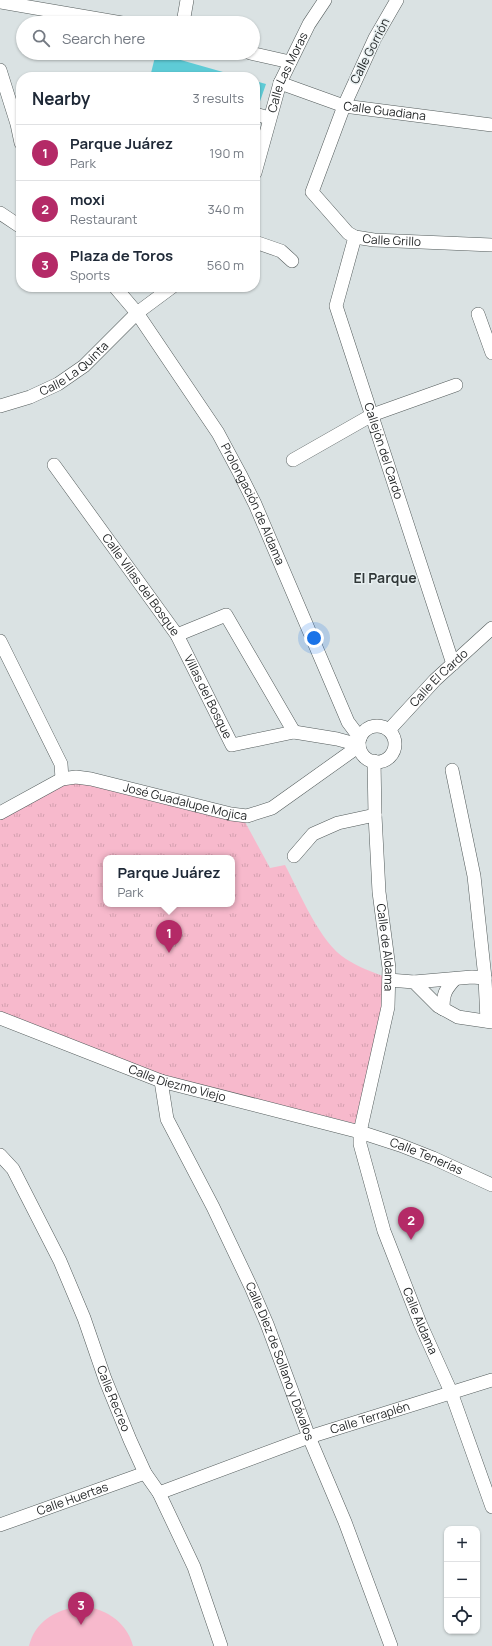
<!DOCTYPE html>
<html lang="en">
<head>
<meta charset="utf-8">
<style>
	body { margin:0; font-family:Manrope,sans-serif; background:#f6f6f7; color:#1f2937 }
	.controls { position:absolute; right:12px; bottom:12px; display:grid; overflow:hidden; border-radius:8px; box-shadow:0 1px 3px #0004 }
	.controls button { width:36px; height:36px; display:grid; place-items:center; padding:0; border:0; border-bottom:1px solid #e0e1e3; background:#fff; color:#1f2937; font:20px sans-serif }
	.you { position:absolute; left:314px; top:638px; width:14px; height:14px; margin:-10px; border:3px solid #fff; border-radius:50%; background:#1a73e8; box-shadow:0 0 0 6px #1a73e833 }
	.badge { display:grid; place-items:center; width:26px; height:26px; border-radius:50%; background:#b42a67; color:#fff; font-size:13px; font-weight:700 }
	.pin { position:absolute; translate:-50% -33px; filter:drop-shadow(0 1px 2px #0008) }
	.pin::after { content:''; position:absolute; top:21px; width:14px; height:12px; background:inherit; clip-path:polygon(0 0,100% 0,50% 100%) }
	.popup { position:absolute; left:103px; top:855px; width:132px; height:52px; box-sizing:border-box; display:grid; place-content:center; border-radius:8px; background:#fff; filter:drop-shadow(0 1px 3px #0005); font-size:13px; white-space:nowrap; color:#747a83 }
	.popup b { font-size:15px; color:#1f2937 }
	.popup::after { content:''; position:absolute; left:50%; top:100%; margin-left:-8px; border:8px solid transparent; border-top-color:#fff }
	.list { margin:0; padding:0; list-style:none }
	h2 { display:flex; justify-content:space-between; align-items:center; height:52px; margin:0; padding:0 16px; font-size:17px }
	h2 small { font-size:13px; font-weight:400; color:#747a83 }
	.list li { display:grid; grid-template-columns:26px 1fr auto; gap:12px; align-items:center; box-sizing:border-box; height:56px; padding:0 16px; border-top:1px solid #e0e1e3 }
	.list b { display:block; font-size:15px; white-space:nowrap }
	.list p { margin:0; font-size:13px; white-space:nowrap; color:#747a83 }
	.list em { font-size:13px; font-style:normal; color:#747a83 }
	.icon { flex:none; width:22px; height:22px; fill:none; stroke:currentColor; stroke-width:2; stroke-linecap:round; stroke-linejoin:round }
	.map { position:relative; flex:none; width:492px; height:1646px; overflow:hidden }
	.search { position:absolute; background:#fff; box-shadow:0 1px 3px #0004; left:16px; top:16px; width:244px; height:44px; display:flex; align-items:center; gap:10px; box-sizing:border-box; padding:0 14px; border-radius:22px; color:#747a83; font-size:15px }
	.panel { position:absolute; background:#fff; box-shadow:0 1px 3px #0004; left:16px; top:72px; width:244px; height:220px; border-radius:16px }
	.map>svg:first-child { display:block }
	.grass { fill:#f7b9cc }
	.park { fill:url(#park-tufts); fill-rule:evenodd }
	.building { fill:#5ecbd6 }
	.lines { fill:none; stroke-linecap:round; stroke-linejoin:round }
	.street-casing { stroke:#535b5b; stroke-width:14 }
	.street { stroke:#fff; stroke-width:13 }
	.labels { text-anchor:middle; stroke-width:3; stroke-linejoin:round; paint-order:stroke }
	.street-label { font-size:12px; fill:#1f2223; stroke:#e7eff0 }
	.quarter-label { font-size:14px; font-weight:bold; fill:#313839; stroke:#e7eff0 }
</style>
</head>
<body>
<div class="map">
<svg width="492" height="1646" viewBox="0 0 492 1646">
	<defs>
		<pattern id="park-tufts" width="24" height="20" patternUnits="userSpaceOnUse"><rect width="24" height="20" fill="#f7b9cc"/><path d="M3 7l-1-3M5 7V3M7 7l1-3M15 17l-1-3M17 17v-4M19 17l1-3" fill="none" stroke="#d39faf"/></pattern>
	</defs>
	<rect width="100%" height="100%" fill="#dae2e3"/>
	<path class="grass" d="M78 1606C103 1607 126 1620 133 1646H29C35 1621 55 1611 78 1606Z"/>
	<path class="park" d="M74 779 244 820 270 868 285 865C300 893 320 943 346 959 358 967 373 972 385 977L384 1006 357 1124 167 1077 0 1014V818ZM106 858H232V904H106Z"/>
	<g class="building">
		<polygon points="156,53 230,74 230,77 150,77"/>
		<polygon points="255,81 266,84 258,107 255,106"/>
	</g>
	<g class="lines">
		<g class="street-casing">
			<g id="street">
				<path id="s1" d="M397 0 375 38 344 106 312 192 348 233 355 237 374 240 492 245"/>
				<polyline points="0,2 122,23"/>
				<polyline points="183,23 187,0"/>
				<polyline points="250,53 290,62"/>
				<polyline points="0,70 17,124 21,143"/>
				<path id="s2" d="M280 83 344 106 492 125"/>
				<polyline points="255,114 269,118"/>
				<path id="s3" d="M255 173 280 83 309 24 325 0"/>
				<polyline points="0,213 21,227"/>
				<path id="s4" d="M355 237 336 306 453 664"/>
				<polyline points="255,242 281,251 292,261"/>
				<path id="s5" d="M115 287 137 313 218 433 240 474 255 504 348 722 360 738"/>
				<polyline points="478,314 492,353"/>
				<path id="s6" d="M0 406 30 397 58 384 84 366 137 313 172 287"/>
				<polyline points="293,460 372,415 456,385"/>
				<path id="s7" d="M54 465 177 635 232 745 294 732 337 739 359 745"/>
				<polyline points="177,635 226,615 294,732"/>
				<polyline points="0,641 61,764 62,779"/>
				<circle cx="377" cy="744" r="18"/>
				<path id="s8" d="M389 730 435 680 492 628"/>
				<path id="s9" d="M374 761 375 815 379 892 389 968 388 1007 360 1132V1144L384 1231 420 1323 451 1392 492 1507"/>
				<polyline points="452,770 474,876 485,978 487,1021"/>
				<path id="s10" d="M0 813 62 779 76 777 91 779 231 814 247 816 272 808 359 746"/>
				<polyline points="294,856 313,834 338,823 375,815"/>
				<polyline points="389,980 414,982 438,1006 458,1017 492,1022"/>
				<polyline points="414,982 472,977 485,978"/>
				<path d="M443 1009C443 994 445 990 455 979"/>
				<path id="s11" d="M0 1018 161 1081 360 1132 400 1145 433 1158 492 1185"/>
				<path id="s12" d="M161 1081 167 1119 213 1207 251 1287 267 1324 309 1437 345 1522 391 1646"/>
				<path id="s13" d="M0 1155 13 1169 60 1261 84 1318 105 1379 130 1440 145 1473 159 1493 194 1567 221 1646"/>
				<path id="s14" d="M159 1493 309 1437 492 1380"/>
				<path id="s15" d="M0 1525 145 1473"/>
			</g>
		</g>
		<use href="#street" class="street"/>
	</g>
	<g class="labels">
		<g class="street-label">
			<text transform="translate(370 51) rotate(-63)" y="4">Calle Gorrión</text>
			<text dy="4" stroke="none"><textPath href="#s3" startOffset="106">Calle Las Moras</textPath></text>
			<text dy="4" stroke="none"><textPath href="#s2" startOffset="109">Calle Guadiana</textPath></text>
			<text dy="4" stroke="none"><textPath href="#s1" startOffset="310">Calle Grillo</textPath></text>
			<text dy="4" stroke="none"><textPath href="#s6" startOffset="84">Calle La Quinta</textPath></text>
			<text dy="4" stroke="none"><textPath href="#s4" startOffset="224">Callejón del Cardo</textPath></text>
			<text dy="4" stroke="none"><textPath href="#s5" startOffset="258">Prolongación de Aldama</textPath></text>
			<text dy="4" stroke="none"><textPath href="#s7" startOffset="148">Calle Villas del Bosque</textPath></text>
			<text dy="4" stroke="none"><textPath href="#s8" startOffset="72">Calle El Cardo</textPath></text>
			<text dy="4" stroke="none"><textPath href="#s7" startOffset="279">Villas del Bosque</textPath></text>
			<text dy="4" stroke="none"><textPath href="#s10" startOffset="197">José Guadalupe Mojica</textPath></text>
			<text dy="4" stroke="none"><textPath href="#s9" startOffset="187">Calle de Aldama</textPath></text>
			<text dy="4" stroke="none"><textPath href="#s11" startOffset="189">Calle Diezmo Viejo</textPath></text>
			<text dy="4" stroke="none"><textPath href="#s11" startOffset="449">Calle Tenerías</textPath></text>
			<text dy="4" stroke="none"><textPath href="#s9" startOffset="574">Calle Aldama</textPath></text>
			<text dy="4" stroke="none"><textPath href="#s12" startOffset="306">Calle Diez de Sollano y Dávalos</textPath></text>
			<text dy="4" stroke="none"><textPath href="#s13" startOffset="270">Calle Recreo</textPath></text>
			<text dy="4" stroke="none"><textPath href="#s14" startOffset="224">Calle Terraplén</textPath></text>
			<text dy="4" stroke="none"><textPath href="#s15" startOffset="77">Calle Huertas</textPath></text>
		</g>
		<g class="quarter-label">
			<text x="385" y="583">El Parque</text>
		</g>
	</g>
</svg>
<div class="controls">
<button>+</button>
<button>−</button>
<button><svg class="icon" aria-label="locate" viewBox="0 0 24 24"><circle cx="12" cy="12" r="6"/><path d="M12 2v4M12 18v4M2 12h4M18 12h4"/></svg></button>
</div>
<div class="you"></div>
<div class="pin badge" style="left:169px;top:953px">1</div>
<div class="popup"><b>Parque Juárez</b>Park</div>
<div class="pin badge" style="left:411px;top:1240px">2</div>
<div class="pin badge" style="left:81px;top:1625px">3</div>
<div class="search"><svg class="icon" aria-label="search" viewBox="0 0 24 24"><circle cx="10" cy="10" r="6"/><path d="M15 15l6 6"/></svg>Search here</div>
<section class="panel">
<h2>Nearby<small>3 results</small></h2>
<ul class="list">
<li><span class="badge">1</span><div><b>Parque Juárez</b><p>Park</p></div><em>190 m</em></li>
<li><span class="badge">2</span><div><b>moxi</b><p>Restaurant</p></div><em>340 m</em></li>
<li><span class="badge">3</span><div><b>Plaza de Toros</b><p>Sports</p></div><em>560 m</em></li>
</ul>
</section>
</div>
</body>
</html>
